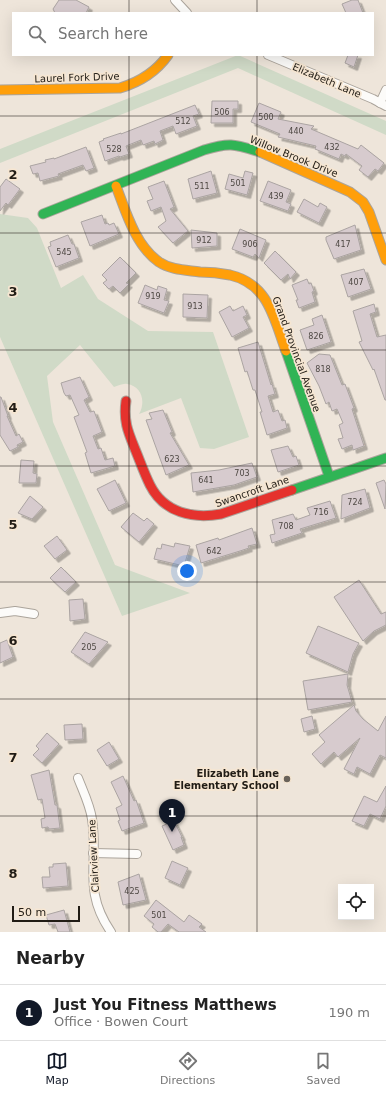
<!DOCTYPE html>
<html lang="en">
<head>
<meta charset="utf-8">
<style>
	body { margin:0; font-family:"DejaVu Sans",sans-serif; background:#f2f2f2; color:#222 }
	.controls { position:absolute; right:12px; bottom:12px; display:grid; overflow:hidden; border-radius:0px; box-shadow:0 4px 16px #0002 }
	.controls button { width:36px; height:36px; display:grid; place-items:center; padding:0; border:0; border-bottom:1px solid #e0e0e0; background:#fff; color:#222; font:20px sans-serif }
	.scale { position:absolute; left:12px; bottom:10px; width:68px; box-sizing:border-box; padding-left:4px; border:2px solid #211c15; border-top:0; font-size:11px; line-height:14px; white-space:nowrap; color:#211c15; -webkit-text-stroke:3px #f6e6d2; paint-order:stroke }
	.you { position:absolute; left:187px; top:571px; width:14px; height:14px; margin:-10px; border:3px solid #fff; border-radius:50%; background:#1a73e8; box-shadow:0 0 0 6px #1a73e833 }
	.badge { display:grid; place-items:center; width:26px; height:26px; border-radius:50%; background:#111827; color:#fff; font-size:13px; font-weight:700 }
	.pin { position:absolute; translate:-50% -33px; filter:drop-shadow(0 1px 2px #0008) }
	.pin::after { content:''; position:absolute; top:21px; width:14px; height:12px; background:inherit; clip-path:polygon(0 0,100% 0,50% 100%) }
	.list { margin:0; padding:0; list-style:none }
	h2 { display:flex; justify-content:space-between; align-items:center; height:52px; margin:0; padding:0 16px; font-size:17px }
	h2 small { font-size:13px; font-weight:400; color:#767676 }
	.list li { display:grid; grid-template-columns:26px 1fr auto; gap:12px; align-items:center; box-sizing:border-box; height:56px; padding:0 16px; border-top:1px solid #e0e0e0 }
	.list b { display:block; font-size:15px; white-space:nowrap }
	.list p { margin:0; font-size:13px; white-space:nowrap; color:#767676 }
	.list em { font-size:13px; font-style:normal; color:#767676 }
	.icon { flex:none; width:22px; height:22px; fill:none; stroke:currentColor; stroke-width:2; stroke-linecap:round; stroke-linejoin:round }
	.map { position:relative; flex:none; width:386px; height:932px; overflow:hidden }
	.search { position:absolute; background:#fff; box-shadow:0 4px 16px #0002; left:12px; right:12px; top:12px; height:44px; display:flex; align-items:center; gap:10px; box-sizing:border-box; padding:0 14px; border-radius:0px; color:#767676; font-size:15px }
	.sheet { height:108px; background:#fff }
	nav { display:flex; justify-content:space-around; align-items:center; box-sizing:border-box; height:56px; border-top:1px solid #e0e0e0; background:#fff; font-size:11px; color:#767676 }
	nav a { display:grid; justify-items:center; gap:2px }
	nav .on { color:#111827 }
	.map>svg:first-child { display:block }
	.green { fill:#d0dac7 }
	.building { fill:#d7cbce; stroke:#aba4a2; filter:url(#shadow) }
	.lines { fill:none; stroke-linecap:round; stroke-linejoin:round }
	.street-casing { stroke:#aba49b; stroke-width:10 }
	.fast-casing { stroke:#aba49b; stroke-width:11 }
	.slow-casing { stroke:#aba49b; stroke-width:11 }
	.jam-casing { stroke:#aba49b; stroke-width:11 }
	.street { stroke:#fcfbf9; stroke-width:8 }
	.fast { stroke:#30b455; stroke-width:9 }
	.slow { stroke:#ff9f0a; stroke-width:9 }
	.jam { stroke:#e5322d; stroke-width:9 }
	.grid { fill:none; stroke:#211c15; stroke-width:1; stroke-opacity:0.55 }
	.poi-dot { fill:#69625a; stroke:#f6e6d2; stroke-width:1.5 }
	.labels { text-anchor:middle; stroke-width:3.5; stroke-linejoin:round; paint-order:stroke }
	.number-label { font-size:8px; fill:#4e4843 }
	.street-label { font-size:10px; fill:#211c15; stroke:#f6e6d2 }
	.poi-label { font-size:10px; font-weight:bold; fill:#211c15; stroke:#f6e6d2; text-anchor:end }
	.grid-label { font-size:13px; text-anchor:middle; font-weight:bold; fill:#211c15; stroke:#f6e6d2; stroke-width:3.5; stroke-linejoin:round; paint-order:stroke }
</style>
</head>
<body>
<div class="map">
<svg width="386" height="932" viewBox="0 0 386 932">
	<defs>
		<filter id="shadow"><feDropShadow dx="3.5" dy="3.5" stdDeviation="0" flood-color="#0004"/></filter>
	</defs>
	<rect width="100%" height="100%" fill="#eee5da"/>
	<g class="green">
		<polygon points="238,55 386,121 386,135 238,68 0,163 0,149"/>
		<path d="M0 214 28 218 37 228 61 288 83 275 98 299 148 331 213 332 249 437 214 449 200 448 181 398 139 414C146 402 142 386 127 384 123 383 118 386 114 387L80 345 47 376 53 422 115 565 190 593 122 616 0 337Z"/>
	</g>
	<g class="building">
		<polygon points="59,0 76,0 89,7 86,13 55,13 53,9"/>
		<polygon points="352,0 358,0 363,13 346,13 342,4"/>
		<polygon points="348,55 358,55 354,67 345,63"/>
		<polygon points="212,101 238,101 238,109 233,109 233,123 211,123"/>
		<polygon points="259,103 281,112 278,119 314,126 311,129 358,149 361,145 384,163 378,171 375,169 368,177 359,170 362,166 346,154 345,156 341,154 339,159 315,149 316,146 278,137 280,134 251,122"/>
		<polygon points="195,105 199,114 193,116 197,126 176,134 173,126 160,131 163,140 155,144 154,141 143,145 141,140 126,146 129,154 120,157 119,156 105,161 99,142 104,140 103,139 121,133 121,134"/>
		<polygon points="86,147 94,168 86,171 83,165 58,174 59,176 40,181 38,173 33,174 30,166 46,162 45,160 54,158 54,159"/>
		<polygon points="211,171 217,193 193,199 188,179"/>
		<polygon points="245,171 253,173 247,195 225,189 229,174 243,178"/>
		<polygon points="6,179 20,189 8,205 6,203 0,211 0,187"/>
		<polygon points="164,181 174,207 170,209 188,231 173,243 158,227 166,221 161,207 151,211 147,201 153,199 148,187"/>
		<polygon points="268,181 291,190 286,202 291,204 288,211 260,201"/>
		<polygon points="304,199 318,207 320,203 327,207 319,223 297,212"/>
		<polygon points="102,215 105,224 108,223 109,225 114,223 119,234 90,246 81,222"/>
		<polygon points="355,225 361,250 334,259 326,240 326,237"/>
		<polygon points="240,229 266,240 259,258 255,254 253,257 232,249"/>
		<polygon points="191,230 217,233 217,246 192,248"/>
		<polygon points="68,235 72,244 74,244 79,258 56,267 48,247 51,246 50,242"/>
		<polygon points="275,251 296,272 290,279 288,274 281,280 264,263"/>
		<polygon points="120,257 136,273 126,283 129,284 120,293 113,286 109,289 103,283 107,280 102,275"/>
		<polygon points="364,269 371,289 348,297 341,275"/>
		<polygon points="307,279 309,284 311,283 314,291 312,292 315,302 299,308 296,300 298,300 292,285"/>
		<polygon points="145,285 157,290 158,286 167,289 164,300 169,301 164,313 138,303"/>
		<polygon points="183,294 208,295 207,318 183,317"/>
		<polygon points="374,304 376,312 370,314 377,337 386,335 386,400 385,400 374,369 373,370 359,342 362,341 353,311"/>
		<polygon points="230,306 233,311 243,306 247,315 243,317 249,328 232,337 219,312"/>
		<polygon points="322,315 331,342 307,350 300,330 314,325 312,319"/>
		<polygon points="258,342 271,385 272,384 275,394 268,396 273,412 278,410 282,421 285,420 287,428 267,435 260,412 262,412 255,390 253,390 247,371 245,372 238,348"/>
		<polygon points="319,354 330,355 342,385 345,384 354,408 352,409 364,446 353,450 352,445 342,449 338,439 343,438 339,425 343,423 337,409 332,411 329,402 326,404 319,386 307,363"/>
		<polygon points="80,377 89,397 84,400 90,412 94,411 102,432 93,436 98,449 101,448 105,460 113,458 115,466 91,473 85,453 87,452 74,417 79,415 70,395 66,396 64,393 61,383"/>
		<polygon points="0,397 1,397 8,416 7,416 16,436 19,434 23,442 17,445 18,447 10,451 0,435"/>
		<polygon points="163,410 172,432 170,433 189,465 166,475 146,420 152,419 149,413"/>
		<polygon points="288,446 293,457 296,456 299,465 278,472 271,450"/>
		<polygon points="21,460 34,461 33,473 37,474 36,483 19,483"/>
		<polygon points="252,463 257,477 234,485 193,492 191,473 219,470"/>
		<polygon points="115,480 126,503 109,511 97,489"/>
		<polygon points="384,480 386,484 385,509 376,483"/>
		<polygon points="365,489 370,508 341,519 342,495"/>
		<polygon points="30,496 43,507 32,519 18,513"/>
		<polygon points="330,501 336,518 300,529 302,533 272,543 270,535 275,534 272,520 293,514 296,520 310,515 307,508"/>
		<polygon points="133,513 144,521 147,518 154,524 139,542 121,527"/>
		<polygon points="252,528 257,544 248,546 249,548 240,551 201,563 196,545 218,538 219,540"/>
		<polygon points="57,536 67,550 55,559 44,546"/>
		<polygon points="175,543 190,546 184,566 154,559 157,548 161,549 162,544 174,547"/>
		<polygon points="61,567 76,582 65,592 50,578"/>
		<polygon points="359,580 381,614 386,612 386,625 374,631 363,641 334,597"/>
		<polygon points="83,599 85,619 70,621 69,600"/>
		<polygon points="318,626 359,643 353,654 348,672 306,653"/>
		<polygon points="85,632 108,642 89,664 71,652"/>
		<polygon points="7,640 13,657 0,663 0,643"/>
		<polygon points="348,674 347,685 352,702 308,710 303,681"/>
		<polygon points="354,705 356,711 363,719 378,731 386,716 386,758 380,755 370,774 357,767 354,774 344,769 360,738 338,757 334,752 321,764 312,754 325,742 319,735"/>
		<polygon points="312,716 315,729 304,732 301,719"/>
		<polygon points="82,724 83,739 65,740 64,725"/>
		<polygon points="47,733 59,744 42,763 33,755 39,749 36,746"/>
		<polygon points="109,742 119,759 107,766 97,750"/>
		<polygon points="49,770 55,805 57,805 60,828 49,829 48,827 42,828 41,819 45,818 42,799 38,800 31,775"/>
		<polygon points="123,776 134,801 136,800 144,823 122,831 118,821 120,820 116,808 122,805 111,782"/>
		<polygon points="386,786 386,806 380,819 370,814 364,826 352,821 364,796 377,802"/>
		<polygon points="174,821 182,837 181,837 184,845 173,850 162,826"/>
		<polygon points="172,861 188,868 180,885 165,878"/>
		<polygon points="66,863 68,886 43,888 42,877 50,877 49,867 53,867 53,864"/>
		<polygon points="139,874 146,900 123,905 118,882"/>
		<polygon points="156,900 184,922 189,915 202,924 199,927 206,932 179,932 168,924 161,932 158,932 152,927 154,924 144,916"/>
		<polygon points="64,910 70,932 58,932 55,924 49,925 46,915"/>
	</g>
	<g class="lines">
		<g class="street-casing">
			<g id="street">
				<polyline points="175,0 187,13"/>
				<polyline points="268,55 373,99 386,106"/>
				<polyline points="380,103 386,90"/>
				<polyline points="0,613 15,611 34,614"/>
				<path d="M78 778C83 791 90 805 92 819 99 864 82 890 111 932"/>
				<polyline points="93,853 137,854"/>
			</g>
		</g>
		<g class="fast-casing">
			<g id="fast">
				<path d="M43 214 204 150C230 142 234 144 260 152"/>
				<polyline points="286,351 329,476"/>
				<polyline points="292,490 386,458"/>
			</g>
		</g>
		<g class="slow-casing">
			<g id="slow">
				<path d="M0 90 120 88C140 82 156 72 168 55"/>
				<polyline points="260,152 350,192 363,202 369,212 386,260"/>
				<path d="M116 186C126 212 135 245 159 262 171 270 186 270 200 272 210 272 220 273 230 275 269 284 274 319 286 351"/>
			</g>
		</g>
		<g class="jam-casing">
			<path id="jam" d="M126 401C123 423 129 434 137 454 141 464 145 475 150 485 164 513 193 519 221 514L292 490"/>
		</g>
		<use href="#street" class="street"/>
		<use href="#fast" class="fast"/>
		<use href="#slow" class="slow"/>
		<use href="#jam" class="jam"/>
	</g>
	<path class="grid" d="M129 0V13M257 0V13M129 55V932M257 55V932M0 116H386M0 233H386M0 350H386M0 466H386M0 582H386M0 699H386M0 816H386"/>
	<circle class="poi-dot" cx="287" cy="779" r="4"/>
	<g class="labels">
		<g class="number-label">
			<text x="222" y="115">506</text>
			<text x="266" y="120">500</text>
			<text x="183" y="124">512</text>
			<text x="296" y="134">440</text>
			<text x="332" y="150">432</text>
			<text x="114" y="152">528</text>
			<text x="238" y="186">501</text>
			<text x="202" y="189">511</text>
			<text x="276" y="199">439</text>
			<text x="204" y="243">912</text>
			<text x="250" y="247">906</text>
			<text x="343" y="247">417</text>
			<text x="64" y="255">545</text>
			<text x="356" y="285">407</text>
			<text x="153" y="299">919</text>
			<text x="195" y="309">913</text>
			<text x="316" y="339">826</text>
			<text x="323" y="372">818</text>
			<text x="172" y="462">623</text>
			<text x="242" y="476">703</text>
			<text x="206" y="483">641</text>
			<text x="355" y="505">724</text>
			<text x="321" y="515">716</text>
			<text x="286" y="529">708</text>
			<text x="214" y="554">642</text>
			<text x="89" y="650">205</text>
			<text x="132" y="894">425</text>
			<text x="159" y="918">501</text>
		</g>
		<g class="street-label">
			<text transform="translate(77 77) rotate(-2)" y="4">Laurel Fork Drive</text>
			<text transform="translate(327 80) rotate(23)" y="4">Elizabeth Lane</text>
			<text transform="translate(294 156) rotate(22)" y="4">Willow Brook Drive</text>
			<text transform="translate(297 354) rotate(70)" y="4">Grand Provincial Avenue</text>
			<text transform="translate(252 491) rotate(-19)" y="4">Swancroft Lane</text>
			<text transform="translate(93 856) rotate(-93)" y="4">Clairview Lane</text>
		</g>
		<g class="poi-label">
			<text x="279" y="777">Elizabeth Lane<tspan x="279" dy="12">Elementary School</tspan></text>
		</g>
	</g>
	<g class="grid-label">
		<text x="13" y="179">2</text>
		<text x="13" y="296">3</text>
		<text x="13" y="412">4</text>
		<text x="13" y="529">5</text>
		<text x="13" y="645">6</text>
		<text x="13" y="762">7</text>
		<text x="13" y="878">8</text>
	</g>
</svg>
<div class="controls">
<button><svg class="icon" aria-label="locate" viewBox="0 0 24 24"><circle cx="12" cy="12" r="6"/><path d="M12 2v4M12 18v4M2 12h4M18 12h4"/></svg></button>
</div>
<div class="scale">50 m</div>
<div class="you"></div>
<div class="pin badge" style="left:172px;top:832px">1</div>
<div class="search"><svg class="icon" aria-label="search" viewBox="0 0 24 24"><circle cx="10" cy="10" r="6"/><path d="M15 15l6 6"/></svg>Search here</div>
</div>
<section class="sheet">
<h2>Nearby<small></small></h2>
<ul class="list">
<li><span class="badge">1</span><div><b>Just You Fitness Matthews</b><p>Office · Bowen Court</p></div><em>190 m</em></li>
</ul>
</section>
<nav>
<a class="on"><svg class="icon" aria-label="map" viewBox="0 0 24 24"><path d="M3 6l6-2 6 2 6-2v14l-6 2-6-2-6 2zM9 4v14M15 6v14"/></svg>Map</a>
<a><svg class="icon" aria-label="directions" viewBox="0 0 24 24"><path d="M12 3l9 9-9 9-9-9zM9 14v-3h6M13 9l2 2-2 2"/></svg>Directions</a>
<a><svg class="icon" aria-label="saved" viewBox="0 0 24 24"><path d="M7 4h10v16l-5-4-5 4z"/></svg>Saved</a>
</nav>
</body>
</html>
